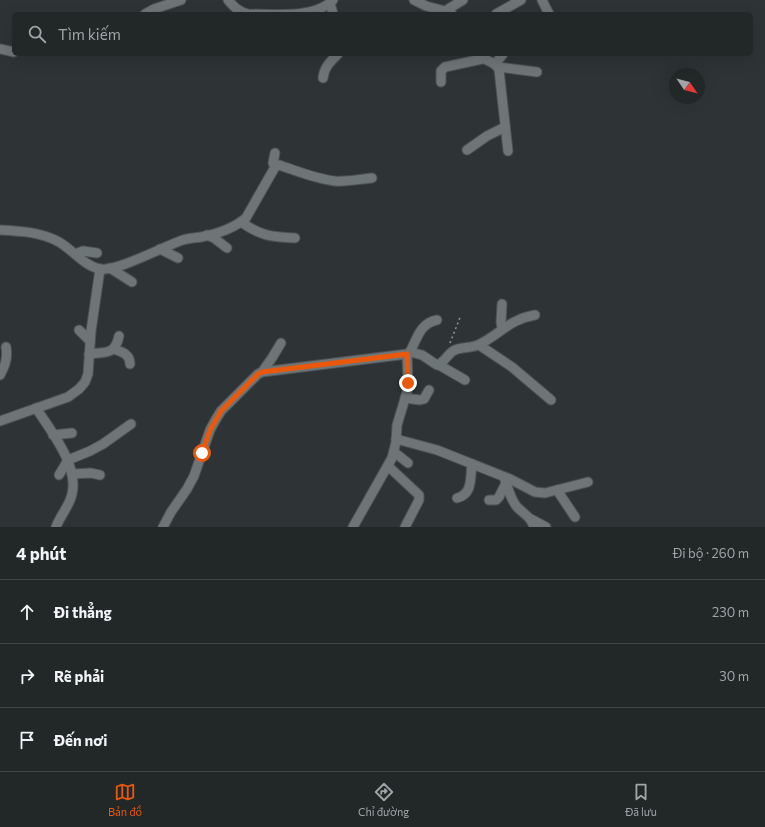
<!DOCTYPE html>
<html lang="vi">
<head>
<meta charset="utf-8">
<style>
	body { margin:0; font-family:Commissioner,sans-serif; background:#2a2f30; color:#f1f3f6 }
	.compass { position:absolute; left:669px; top:68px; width:36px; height:36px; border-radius:50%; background:#222728; box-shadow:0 4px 16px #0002; rotate:125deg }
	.stop { position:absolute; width:12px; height:12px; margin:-9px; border:3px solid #ea580c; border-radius:50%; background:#fff }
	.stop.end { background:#ea580c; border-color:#fff; box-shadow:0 1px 4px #0008 }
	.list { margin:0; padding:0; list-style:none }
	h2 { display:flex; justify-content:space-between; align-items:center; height:52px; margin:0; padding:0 16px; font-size:17px }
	h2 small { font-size:13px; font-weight:400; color:#a2a5a8 }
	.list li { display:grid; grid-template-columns:26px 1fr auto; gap:12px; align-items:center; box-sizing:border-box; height:64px; padding:0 16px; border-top:1px solid #3f4445 }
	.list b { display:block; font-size:15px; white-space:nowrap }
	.list em { font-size:13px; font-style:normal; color:#a2a5a8 }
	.icon { flex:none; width:22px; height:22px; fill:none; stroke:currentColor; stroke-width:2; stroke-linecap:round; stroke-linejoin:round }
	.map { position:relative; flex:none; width:765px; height:527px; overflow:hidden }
	.search { position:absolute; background:#222728; box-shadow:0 4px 16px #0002; left:12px; right:12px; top:12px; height:44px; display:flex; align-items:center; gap:10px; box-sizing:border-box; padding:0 14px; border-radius:6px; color:#a2a5a8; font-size:15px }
	.sheet { height:244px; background:#222728 }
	nav { display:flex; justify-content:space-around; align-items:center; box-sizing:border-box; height:56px; border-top:1px solid #3f4445; background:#222728; font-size:11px; color:#a2a5a8 }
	nav a { display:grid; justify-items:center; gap:2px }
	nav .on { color:#ea580c }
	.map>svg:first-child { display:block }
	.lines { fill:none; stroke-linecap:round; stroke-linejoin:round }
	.minor-casing { stroke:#4d5253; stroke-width:11 }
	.path { stroke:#8f9395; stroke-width:1.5; stroke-dasharray:2 3; stroke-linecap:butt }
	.minor { stroke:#6e7577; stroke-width:9 }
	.route { stroke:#ea580c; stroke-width:5 }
</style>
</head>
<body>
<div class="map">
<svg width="765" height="527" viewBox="0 0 765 527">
	<rect width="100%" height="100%" fill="#2e3436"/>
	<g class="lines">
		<g class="minor-casing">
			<g id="minor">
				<path d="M228 0C234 7 239 12 248 14 273 14 315 19 333 0"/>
				<polyline points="414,0 426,6 445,11 452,14"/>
				<polyline points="542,0 549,14"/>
				<polyline points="330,3 333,14"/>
				<polyline points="445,11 463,0"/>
				<polyline points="145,14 154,9 181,0"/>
				<polyline points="496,14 521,0"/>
				<polyline points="0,49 14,52"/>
				<path d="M478 54C484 62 495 60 499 70L508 151"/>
				<polyline points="495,64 503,54"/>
				<polyline points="498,67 537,72"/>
				<path d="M323 78C324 67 331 61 338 54"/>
				<polyline points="441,82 441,71 445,67 482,59"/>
				<polyline points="467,150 487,136 505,127"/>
				<polyline points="275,167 273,163 275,153"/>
				<path d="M241 222C261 236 271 237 295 238"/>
				<path d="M0 230C20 231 41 232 59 242 73 250 84 266 100 269 117 272 164 246 183 240 189 238 195 238 201 237 217 234 234 228 246 218L275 167 279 165C297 171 316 179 335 181 348 182 360 179 372 178"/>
				<polyline points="207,235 214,238 227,248"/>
				<polyline points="160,249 178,258"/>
				<polyline points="75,254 83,251 97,253"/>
				<polyline points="110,268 132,282"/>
				<polyline points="502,328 501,322 502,304"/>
				<polyline points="79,330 90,341"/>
				<polyline points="479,345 512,367 551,400"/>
				<path d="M114 349C122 352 130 354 130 364"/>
				<path d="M410 352C417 339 420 323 437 320"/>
				<path d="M89 354C106 352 115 355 119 336"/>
				<polyline points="439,365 465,380"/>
				<polyline points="262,372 272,358 281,343"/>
				<path d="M0 375C5 366 8 358 6 347"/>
				<polyline points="405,398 420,400 424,399 429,390"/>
				<path d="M36 408C51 431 79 466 72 494 70 505 60 516 56 527"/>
				<polyline points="0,421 68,397 79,389 85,382 88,374 91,331 100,269"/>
				<polyline points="53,435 72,433"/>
				<polyline points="396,439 437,450 510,479 535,492 545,493 588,482"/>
				<polyline points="394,452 408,463"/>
				<polyline points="388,466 419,495 419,500 405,527"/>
				<polyline points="72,474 91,473 100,475"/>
				<polyline points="59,475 68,460 90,451 103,444 131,424"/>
				<path d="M504 477C508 487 510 499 517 507 525 515 530 516 534 527"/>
				<polyline points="557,490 575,517"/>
				<path d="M457 498C473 494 470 478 472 464"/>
				<polyline points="489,500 496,500 499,497 506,483"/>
				<polyline points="531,519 546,527"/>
				<path d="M163 527 171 512 187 489 194 476 210 430 216 419 221 411 258 374 262 372 407 354 410 352 422 355 437 365C444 363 447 355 453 351 461 346 472 349 480 344 500 334 510 319 535 315"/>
				<polyline points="353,527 392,458 396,442 397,425 407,392 408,383 407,354"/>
			</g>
		</g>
		<polyline class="path" points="450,343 461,315"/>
		<use href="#minor" class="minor"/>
	</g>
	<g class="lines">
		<polyline class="route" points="202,453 210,430 221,411 258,374 262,372 407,354 408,383"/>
	</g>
</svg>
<svg class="compass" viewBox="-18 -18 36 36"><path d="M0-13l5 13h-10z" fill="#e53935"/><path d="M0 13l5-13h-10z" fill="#a2a5a8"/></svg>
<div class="stop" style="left:202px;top:453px"></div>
<div class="stop end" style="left:408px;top:383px"></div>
<div class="search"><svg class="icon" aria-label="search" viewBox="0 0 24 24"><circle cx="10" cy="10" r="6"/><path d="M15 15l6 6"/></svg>Tìm kiếm</div>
</div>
<section class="sheet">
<h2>4 phút<small>Đi bộ · 260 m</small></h2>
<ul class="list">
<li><svg class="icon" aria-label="ahead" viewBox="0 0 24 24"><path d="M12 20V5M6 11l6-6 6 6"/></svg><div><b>Đi thẳng</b></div><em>230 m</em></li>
<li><svg class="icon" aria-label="right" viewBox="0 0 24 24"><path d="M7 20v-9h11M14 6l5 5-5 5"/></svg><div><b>Rẽ phải</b></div><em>30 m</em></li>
<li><svg class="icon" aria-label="arrive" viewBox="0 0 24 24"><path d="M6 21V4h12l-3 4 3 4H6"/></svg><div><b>Đến nơi</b></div></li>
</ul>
</section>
<nav>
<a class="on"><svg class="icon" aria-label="map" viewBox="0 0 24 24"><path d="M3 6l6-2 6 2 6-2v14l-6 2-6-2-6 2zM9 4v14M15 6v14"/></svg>Bản đồ</a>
<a><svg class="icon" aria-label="directions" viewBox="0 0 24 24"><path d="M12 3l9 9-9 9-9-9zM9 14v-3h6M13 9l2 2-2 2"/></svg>Chỉ đường</a>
<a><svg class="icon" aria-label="saved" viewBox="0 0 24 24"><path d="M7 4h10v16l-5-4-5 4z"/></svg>Đã lưu</a>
</nav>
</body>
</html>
